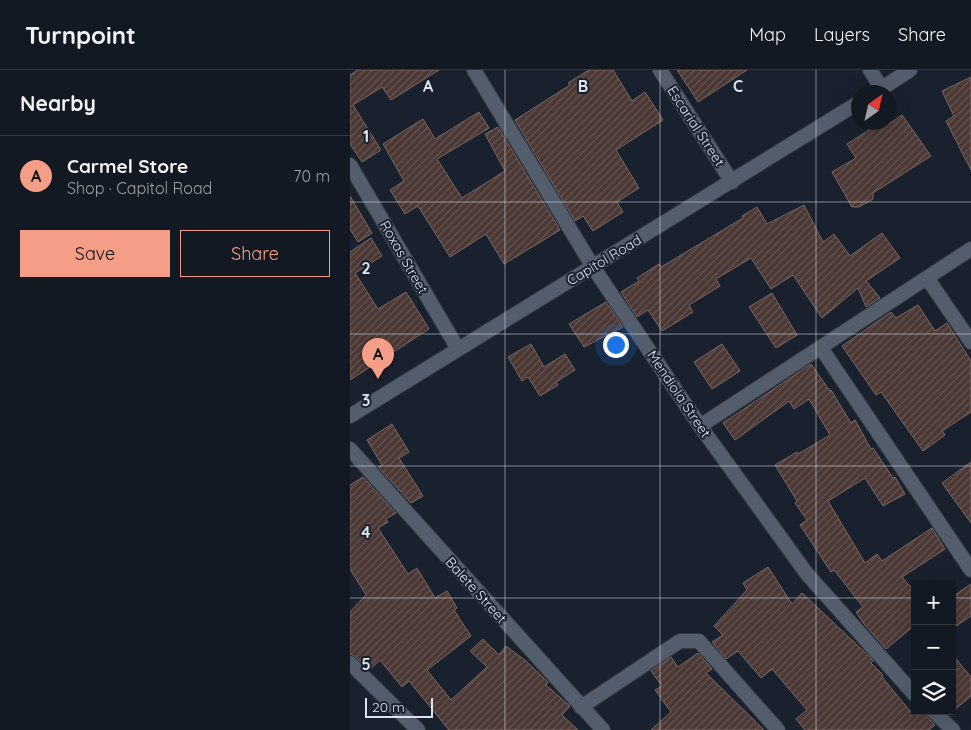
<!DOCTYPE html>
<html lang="en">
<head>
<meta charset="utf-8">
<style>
	body { margin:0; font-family:Quicksand,sans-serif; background:#20262f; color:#f1f3f6 }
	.controls { position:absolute; right:15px; bottom:15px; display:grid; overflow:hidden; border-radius:0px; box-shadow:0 5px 20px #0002 }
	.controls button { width:45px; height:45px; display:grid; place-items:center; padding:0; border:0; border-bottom:1px solid #323840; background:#131922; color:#f1f3f6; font:25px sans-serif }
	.compass { position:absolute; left:501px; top:15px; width:45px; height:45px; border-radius:50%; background:#131922; box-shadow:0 5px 20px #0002; rotate:34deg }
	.scale { position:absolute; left:15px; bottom:12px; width:68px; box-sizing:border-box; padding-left:5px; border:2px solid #dde3ec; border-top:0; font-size:14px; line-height:18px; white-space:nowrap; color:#dde3ec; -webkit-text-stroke:4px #19212e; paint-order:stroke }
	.you { position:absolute; left:265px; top:274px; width:18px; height:18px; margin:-12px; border:4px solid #fff; border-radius:50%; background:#1a73e8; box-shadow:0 0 0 8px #1a73e833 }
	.badge { display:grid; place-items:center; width:32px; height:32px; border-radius:50%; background:#f49e88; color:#111; font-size:16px; font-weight:700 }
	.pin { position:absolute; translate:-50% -41px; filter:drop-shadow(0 1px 2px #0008) }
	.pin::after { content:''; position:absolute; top:26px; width:18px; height:15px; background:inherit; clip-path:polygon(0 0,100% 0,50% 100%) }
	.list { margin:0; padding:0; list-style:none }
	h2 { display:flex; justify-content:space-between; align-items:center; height:65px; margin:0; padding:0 20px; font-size:21px }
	h2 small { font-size:16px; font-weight:400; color:#9da0a5 }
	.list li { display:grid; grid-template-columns:32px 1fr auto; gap:15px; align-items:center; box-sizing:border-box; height:80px; padding:0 20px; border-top:1px solid #323840 }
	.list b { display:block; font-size:19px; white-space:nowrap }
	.list p { margin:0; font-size:16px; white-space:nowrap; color:#9da0a5 }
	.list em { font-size:16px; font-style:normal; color:#9da0a5 }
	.actions { display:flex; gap:10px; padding:15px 20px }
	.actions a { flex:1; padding:11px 0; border:1px solid #f49e88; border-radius:0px; text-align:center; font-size:18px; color:#f49e88 }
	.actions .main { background:#f49e88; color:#111 }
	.icon { flex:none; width:28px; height:28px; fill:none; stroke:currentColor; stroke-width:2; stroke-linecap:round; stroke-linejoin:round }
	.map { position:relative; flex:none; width:621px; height:660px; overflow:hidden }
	header { display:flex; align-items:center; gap:30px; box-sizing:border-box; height:70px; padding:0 25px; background:#131922; border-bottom:1px solid #323840 }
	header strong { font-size:24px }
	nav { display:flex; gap:28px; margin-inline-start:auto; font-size:18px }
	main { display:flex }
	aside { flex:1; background:#131922 }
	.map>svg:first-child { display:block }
	.building { fill:url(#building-hatch); stroke:#7b6762 }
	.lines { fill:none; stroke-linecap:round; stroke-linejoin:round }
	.minor-casing { stroke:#353b45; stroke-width:16 }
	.tertiary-casing { stroke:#353b45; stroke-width:16 }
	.minor { stroke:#545d6c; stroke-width:14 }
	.tertiary { stroke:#545d6c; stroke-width:14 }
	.grid { fill:none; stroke:#dde3ec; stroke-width:1; stroke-opacity:0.55 }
	.labels { text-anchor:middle; stroke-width:4; stroke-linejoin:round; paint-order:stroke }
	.street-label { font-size:14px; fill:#dde3ec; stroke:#19212e }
	.grid-label { font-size:16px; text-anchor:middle; font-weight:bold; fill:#dde3ec; stroke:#19212e; stroke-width:4; stroke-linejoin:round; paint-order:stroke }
</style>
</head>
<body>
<header>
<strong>Turnpoint</strong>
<nav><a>Map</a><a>Layers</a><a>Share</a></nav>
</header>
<main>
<aside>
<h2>Nearby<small></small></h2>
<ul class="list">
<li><span class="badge">A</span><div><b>Carmel Store</b><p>Shop · Capitol Road</p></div><em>70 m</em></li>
</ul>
<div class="actions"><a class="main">Save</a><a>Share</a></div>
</aside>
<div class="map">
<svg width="621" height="660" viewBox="0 0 621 660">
	<defs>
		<pattern id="building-hatch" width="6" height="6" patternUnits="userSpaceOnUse" patternTransform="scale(1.25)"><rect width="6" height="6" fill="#4b3834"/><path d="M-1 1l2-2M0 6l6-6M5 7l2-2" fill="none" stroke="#645552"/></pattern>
	</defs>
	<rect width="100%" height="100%" fill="#19212e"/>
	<g class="building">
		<polygon points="8,0 89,0 41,30 32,17 3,35 31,80 12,92 0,74 0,5"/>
		<polygon points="239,0 263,0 282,31 295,22 313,50 266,80 289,118 267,132 273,142 243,161 233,146 225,151 165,50 220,15 218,13"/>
		<polygon points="327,0 397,0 348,32"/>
		<polygon points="621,7 621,100 596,51 604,46 592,21"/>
		<polygon points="129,42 139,58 87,89 112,128 155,101 135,64 148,57 210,160 154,194 136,164 100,187 68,136 55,144 40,120 54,111 33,74 73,49 85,69"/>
		<polygon points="552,45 581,86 523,123 523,129 509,137 502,137 482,102 506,88 497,74 519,60 514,52 542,52"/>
		<polygon points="0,126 22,163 8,172 0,159"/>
		<polygon points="454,135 473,172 484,164 500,186 532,163 550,188 516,211 530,228 516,237 508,218 472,248 443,205 421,219 401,188 366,209 370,216 339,235 343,242 312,261 298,240 287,247 271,222 289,211 287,208 309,194 311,197 393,148 392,146 407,137 417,154"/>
		<polygon points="21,168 32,186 5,203 28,239 56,222 79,259 0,310 0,182"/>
		<polygon points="422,223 447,265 426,278 399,237"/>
		<polygon points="256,232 273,257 234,277 219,254"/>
		<polygon points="568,235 585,261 597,253 621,291 621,342 592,361 595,365 573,381 531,322 526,325 492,276 541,242 546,248"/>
		<polygon points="181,274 194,297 215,284 225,300 206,312 208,315 190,326 178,307 172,311 158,287"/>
		<polygon points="372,274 390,301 362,319 344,292"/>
		<polygon points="461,294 480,321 481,320 501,353 505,350 521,379 523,378 543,408 545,407 555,424 533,436 515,408 478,431 515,493 527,484 532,491 582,458 595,479 552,507 565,522 565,555 536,579 514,554 506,542 513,537 484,500 481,502 450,455 457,450 445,433 447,431 425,395 447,382 448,384 480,365 459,329 444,339 439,331 385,370 373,353"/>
		<polygon points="42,354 59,382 49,388 73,426 61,433 28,397 32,395 17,370"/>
		<polygon points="621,392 621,453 592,413"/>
		<polygon points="13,407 46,443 36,449 38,452 28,458 58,504 67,498 85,528 97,521 107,538 104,540 121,566 77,600 101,630 137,597 120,581 133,569 149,585 156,576 176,591 198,612 196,615 220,636 212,645 228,660 99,660 59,611 52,617 30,590 19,600 6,587 0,584 0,542 16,525 0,499 0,415"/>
		<polygon points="418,497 442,534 452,523 522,589 523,591 521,593 533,605 532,607 560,641 574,641 577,647 585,655 579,660 455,660 446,649 457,640 422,599 411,608 388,581 376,589 362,572 373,565 364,556 397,520 393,513"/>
		<polygon points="621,514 621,546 602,559 602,527"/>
		<polygon points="348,583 362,599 356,603 414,660 301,660 321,642 305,620 312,616 301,601 321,587 328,597"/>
		<polygon points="602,584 621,607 621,626 602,642"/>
	</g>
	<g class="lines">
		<g class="minor-casing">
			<g id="minor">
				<polyline points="124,0 243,197 350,356 457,504 565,625"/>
				<polyline points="310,0 382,112"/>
				<polyline points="520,0 532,19"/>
				<polyline points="0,95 108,279"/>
				<polyline points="577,208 621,272"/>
				<polyline points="471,278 621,500"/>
				<polyline points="350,356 621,179"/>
				<polyline points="0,379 253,660"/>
				<polyline points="0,593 68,660"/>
				<polyline points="231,637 330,571 349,571 428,660"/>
				<polyline points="583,641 603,660"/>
			</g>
		</g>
		<g class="tertiary-casing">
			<g id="tertiary">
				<polyline points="526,22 560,0"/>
				<polyline points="0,346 508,33"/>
			</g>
		</g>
		<use href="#minor" class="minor"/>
		<use href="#tertiary" class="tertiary"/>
	</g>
	<path class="grid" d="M155 0V660M310 0V660M466 0V660M0 132H621M0 264H621M0 396H621M0 528H565M602 528H621"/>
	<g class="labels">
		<g class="street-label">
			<text transform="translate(346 56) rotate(57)" y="5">Escarial Street</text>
			<text transform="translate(54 187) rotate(60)" y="5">Roxas Street</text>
			<text transform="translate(254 190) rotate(-31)" y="5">Capitol Road</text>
			<text transform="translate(329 324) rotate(56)" y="5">Mendiola Street</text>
			<text transform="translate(126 520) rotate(48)" y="5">Balete Street</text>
		</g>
	</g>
	<g class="grid-label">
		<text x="78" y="22">A</text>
		<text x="233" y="22">B</text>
		<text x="388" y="22">C</text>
		<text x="16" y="72">1</text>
		<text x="16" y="204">2</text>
		<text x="16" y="336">3</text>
		<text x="16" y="468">4</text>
		<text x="16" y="600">5</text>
	</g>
</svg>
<div class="controls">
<button>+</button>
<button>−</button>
<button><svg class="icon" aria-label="layers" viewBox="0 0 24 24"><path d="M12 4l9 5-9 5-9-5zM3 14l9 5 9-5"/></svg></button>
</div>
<svg class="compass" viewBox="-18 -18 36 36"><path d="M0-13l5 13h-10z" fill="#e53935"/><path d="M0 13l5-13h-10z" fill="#9da0a5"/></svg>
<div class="scale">20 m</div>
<div class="you"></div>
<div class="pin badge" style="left:28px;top:309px">A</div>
</div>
</main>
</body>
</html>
